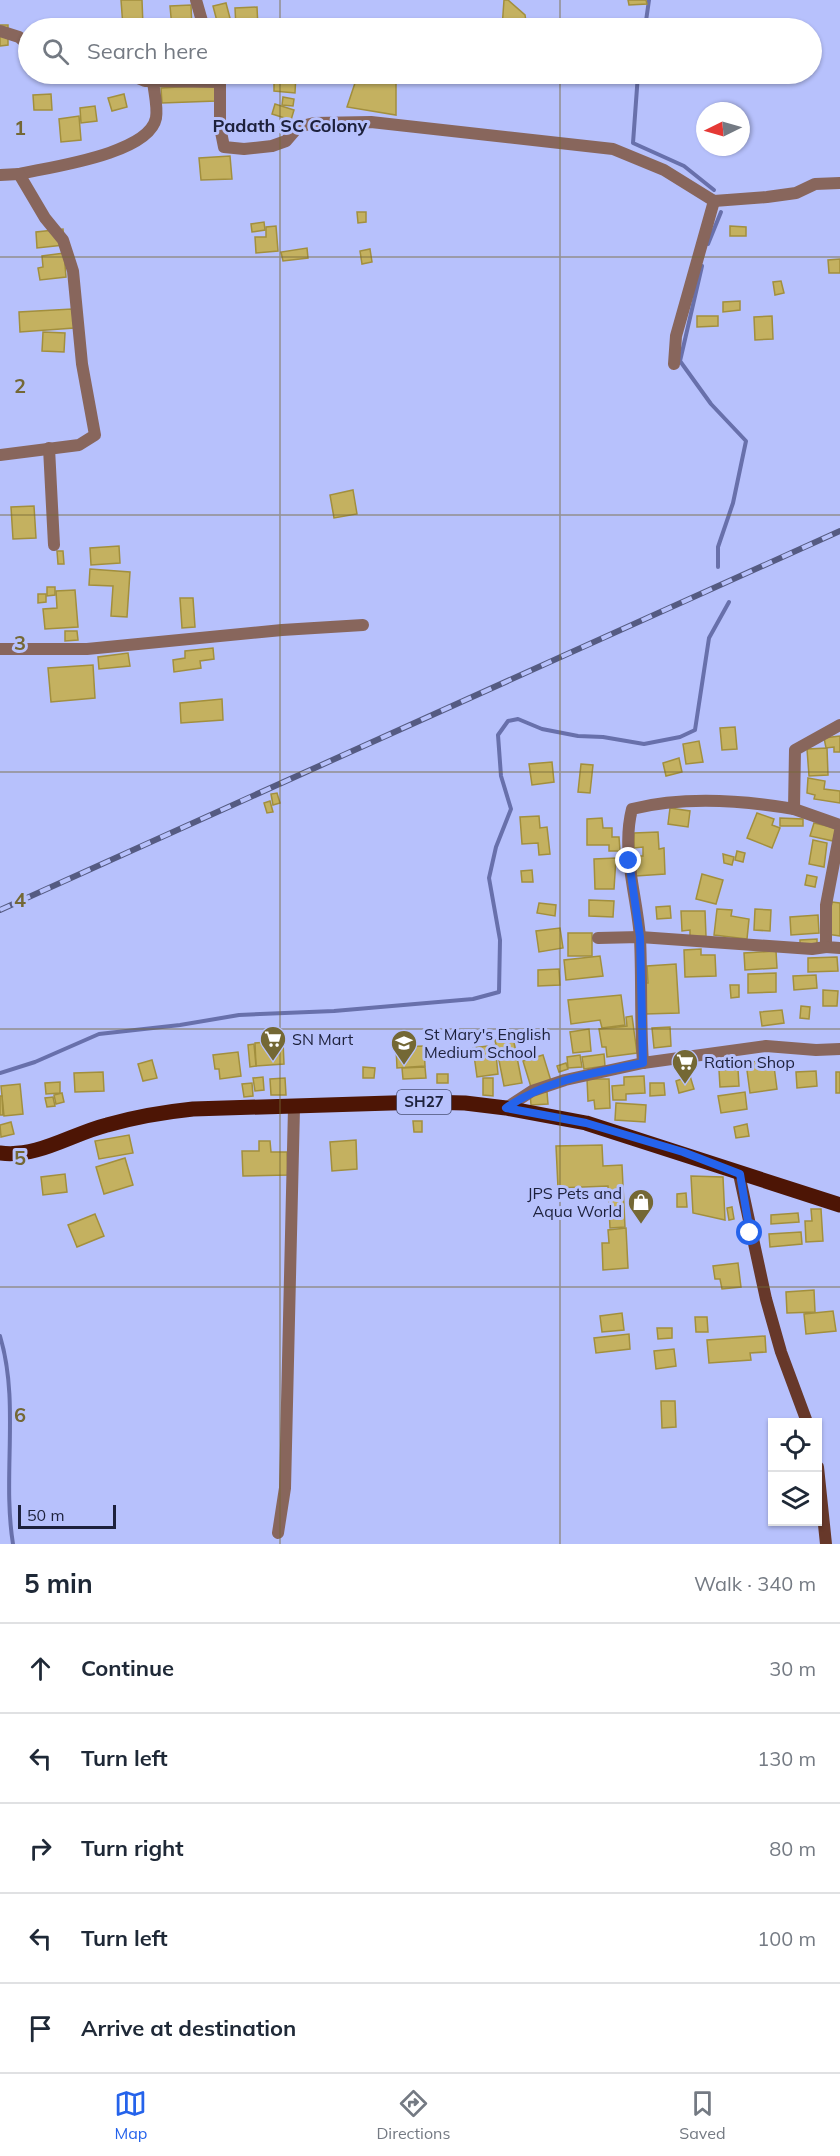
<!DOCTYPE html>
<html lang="en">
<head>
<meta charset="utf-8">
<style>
	body { margin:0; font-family:Mulish,sans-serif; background:#f6f6f7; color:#1f2937 }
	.controls { position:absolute; right:18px; bottom:18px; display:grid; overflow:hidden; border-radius:0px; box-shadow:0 2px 4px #0004 }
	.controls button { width:54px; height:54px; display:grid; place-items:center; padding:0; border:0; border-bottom:2px solid #e0e1e3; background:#fff; color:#1f2937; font:30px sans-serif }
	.compass { position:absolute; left:696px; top:102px; width:54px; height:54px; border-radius:50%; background:#fff; box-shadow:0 2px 4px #0004; rotate:265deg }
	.scale { position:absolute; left:18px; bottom:15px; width:98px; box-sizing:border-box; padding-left:6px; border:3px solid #1d213c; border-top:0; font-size:16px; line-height:21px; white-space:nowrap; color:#1d213c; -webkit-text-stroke:4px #b7c1fc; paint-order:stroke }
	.stop { position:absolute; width:18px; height:18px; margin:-14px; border:4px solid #2563eb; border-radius:50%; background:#fff }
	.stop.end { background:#2563eb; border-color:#fff; box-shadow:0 2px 6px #0008 }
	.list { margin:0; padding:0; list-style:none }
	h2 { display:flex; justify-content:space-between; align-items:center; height:78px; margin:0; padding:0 24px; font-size:26px }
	h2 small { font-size:20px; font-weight:400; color:#747a83 }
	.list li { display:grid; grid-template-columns:39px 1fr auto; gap:18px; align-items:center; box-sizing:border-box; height:90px; padding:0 24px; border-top:2px solid #e0e1e3 }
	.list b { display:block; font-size:22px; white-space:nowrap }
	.list em { font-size:20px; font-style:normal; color:#747a83 }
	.icon { flex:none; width:33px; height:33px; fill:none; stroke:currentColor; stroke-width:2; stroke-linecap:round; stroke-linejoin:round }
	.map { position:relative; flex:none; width:840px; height:1544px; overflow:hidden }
	.search { position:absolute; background:#fff; box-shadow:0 2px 4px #0004; left:18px; right:18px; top:18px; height:66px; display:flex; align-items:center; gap:15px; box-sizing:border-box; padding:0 21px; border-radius:33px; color:#747a83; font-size:22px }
	.sheet { height:528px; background:#fff }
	nav { display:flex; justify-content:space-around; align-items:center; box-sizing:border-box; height:84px; border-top:2px solid #e0e1e3; background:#fff; font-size:16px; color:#747a83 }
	nav a { display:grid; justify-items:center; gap:3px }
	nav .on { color:#2563eb }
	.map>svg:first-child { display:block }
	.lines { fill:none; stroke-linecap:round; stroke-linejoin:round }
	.stream { stroke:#6870ab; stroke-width:4 }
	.building { fill:#c4b160; stroke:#a28f3d; stroke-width:1.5 }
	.street { stroke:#88665c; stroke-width:12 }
	.secondary { stroke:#67382a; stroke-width:12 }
	.primary { stroke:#4d1505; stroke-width:15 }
	.rail-casing { stroke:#555b82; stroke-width:6 }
	.rail { stroke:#b7c1fc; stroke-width:4; stroke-dasharray:11; stroke-linecap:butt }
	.route { stroke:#2563eb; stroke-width:8 }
	.grid { fill:none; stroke:#746835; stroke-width:1.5; stroke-opacity:0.55 }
	.labels { text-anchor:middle; stroke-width:6; stroke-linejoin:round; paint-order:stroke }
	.shield { fill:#b7c1fc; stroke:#4b5176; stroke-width:1.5 }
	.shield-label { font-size:15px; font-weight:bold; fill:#1d213c }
	.poi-label { font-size:16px; fill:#1d213c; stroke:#b7c1fc; text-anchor:start }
	.neighbourhood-label { font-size:18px; font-weight:bold; fill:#1d213c; stroke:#b7c1fc }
	.grid-label { font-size:20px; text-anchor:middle; font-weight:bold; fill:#746835; stroke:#b7c1fc; stroke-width:6; stroke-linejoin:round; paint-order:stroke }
</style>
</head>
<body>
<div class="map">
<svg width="840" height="1544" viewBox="0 0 840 1544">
	<rect width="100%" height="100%" fill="#b7c1fc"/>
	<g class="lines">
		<g class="stream">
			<polyline points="645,28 649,0"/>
			<polyline points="638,74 633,143 684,166 714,190"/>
			<polyline points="708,244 721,212"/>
			<polyline points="702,266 680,361 711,404 746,441 733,503 718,547 718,567"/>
			<polyline points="0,1073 35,1062 99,1034 180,1025 239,1015 334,1011 473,999 499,992 500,940 489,878 496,847 511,809 501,776 498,735 508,721 518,719 542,729 578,736 603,737 644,744 680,737 695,730 709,638 729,602"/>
			<path d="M0 1336C20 1402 2 1476 13 1544"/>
		</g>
	</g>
	<g class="building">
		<polygon points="121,0 142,0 143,26 123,27"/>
		<polygon points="504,0 508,0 525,15 527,28 502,28"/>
		<polygon points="628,0 646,0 647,4 629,5"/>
		<polygon points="226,3 231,22 218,25 213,6"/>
		<polygon points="191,5 192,28 172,28 170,6"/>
		<polygon points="257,7 258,28 236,28 235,8"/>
		<polygon points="0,25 8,25 8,45 0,46"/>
		<polygon points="274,74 296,74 295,93 274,91"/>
		<polygon points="358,74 396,74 396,115 347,107"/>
		<polygon points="215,85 216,101 162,103 161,88"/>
		<polygon points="51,94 52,110 34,110 33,95"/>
		<polygon points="124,94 127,107 112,111 108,98"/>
		<polygon points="283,97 294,99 293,106 282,105"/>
		<polygon points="275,104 294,110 291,120 272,114"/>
		<polygon points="95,106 97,121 81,123 80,108"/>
		<polygon points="79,116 81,140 61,142 59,119"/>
		<polygon points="230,156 232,179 201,180 199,158"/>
		<polygon points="357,212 366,212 366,222 358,223"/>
		<polygon points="264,222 265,230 252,232 251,224"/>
		<polygon points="276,226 278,251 256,253 255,237 266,237 266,227"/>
		<polygon points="730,226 746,227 746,236 730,236"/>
		<polygon points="63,229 64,245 37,248 36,232"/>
		<polygon points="307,248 308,258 283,261 281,252"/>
		<polygon points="370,249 372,262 362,264 360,251"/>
		<polygon points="64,253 66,277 40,280 38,268 43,267 42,256"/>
		<polygon points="840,259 840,273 829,273 828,260"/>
		<polygon points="781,281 784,293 775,295 773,282"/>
		<polygon points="740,301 740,310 723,312 723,302"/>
		<polygon points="72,309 74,328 20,332 19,312"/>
		<polygon points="697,316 718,316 718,326 697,327"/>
		<polygon points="772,316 773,339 755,340 754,317"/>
		<polygon points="43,332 65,333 64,352 42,351"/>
		<polygon points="353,490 357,514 334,518 330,495"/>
		<polygon points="34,506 36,538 13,539 11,507"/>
		<polygon points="119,546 120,563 91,565 90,548"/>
		<polygon points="57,551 63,551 64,564 58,564"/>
		<polygon points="90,569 130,572 127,617 111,616 113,586 89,585"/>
		<polygon points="47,587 55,587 55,595 47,596"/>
		<polygon points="75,590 78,627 45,629 43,609 57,608 56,591"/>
		<polygon points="38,594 46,594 46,602 38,603"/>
		<polygon points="180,598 193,598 195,627 182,628"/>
		<polygon points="65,631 77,631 78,640 65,641"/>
		<polygon points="213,648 214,659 200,661 201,668 174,672 173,660 185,658 185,651"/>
		<polygon points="128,653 130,666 99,669 98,657"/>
		<polygon points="93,665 95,698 51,702 48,668"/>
		<polygon points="222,699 223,720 181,723 180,703"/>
		<polygon points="735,727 737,749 722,750 720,728"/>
		<polygon points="840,736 840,752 834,752 834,747 826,748 824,738"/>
		<polygon points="699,741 703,762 686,764 683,744"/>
		<polygon points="827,748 828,775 809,776 807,749"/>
		<polygon points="679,758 682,772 666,776 663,763"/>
		<polygon points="552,762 554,782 532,785 529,764"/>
		<polygon points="581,764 593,765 590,793 578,792"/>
		<polygon points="808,778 825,781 824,789 840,791 840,803 814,799 815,795 807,793"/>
		<polygon points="277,793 280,803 273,805 271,794"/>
		<polygon points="270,801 273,812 267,813 264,803"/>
		<polygon points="670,808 690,811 688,827 668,824"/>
		<polygon points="757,813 774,819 772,825 780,828 772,848 747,838"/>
		<polygon points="539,816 540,828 547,827 550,854 539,855 538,843 522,844 520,817"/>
		<polygon points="602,818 603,828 612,828 612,837 619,837 620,851 609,851 609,845 587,845 587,819"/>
		<polygon points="780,818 803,819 803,826 780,826"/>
		<polygon points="814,823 836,828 833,841 810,836"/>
		<polygon points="658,832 659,849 664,848 665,874 636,876 635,856 643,856 643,847 634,848 634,833"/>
		<polygon points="813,840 827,843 824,867 809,864"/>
		<polygon points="737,851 745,853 743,862 735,860"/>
		<polygon points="723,854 734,857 732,865 724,863"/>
		<polygon points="616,858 614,889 595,889 594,859"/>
		<polygon points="532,870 533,882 522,882 521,871"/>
		<polygon points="702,874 723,880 716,904 696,899"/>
		<polygon points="807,875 817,877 815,887 805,885"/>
		<polygon points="589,900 614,901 613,917 589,916"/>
		<polygon points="832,902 840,903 840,936 827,934"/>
		<polygon points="539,903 556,905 555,916 537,913"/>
		<polygon points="670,906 671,918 657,919 656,907"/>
		<polygon points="717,909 732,910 731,916 749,919 747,939 714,935"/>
		<polygon points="755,909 771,910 770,931 754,930"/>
		<polygon points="681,911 705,911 706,936 690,937 690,930 682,931"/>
		<polygon points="818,915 819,933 791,935 790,917"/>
		<polygon points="560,928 563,948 539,952 536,931"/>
		<rect x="568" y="933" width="24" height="23"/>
		<polygon points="817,939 817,945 800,945 800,940"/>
		<polygon points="701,949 701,955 715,955 716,976 685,977 684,950"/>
		<polygon points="776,951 777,968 745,970 744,953"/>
		<polygon points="600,956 603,976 566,980 564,960"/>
		<polygon points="837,957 838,971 808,972 808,958"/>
		<polygon points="676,964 679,1013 645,1014 643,983 648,983 647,966"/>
		<polygon points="559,969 560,985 538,986 538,970"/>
		<polygon points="776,973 776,992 748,993 748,974"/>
		<polygon points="816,975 817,988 794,990 793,976"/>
		<polygon points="730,985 739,985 739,997 731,998"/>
		<polygon points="823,990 838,991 837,1006 823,1006"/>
		<polygon points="621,995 625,1025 602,1028 600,1020 571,1024 568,1000"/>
		<polygon points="801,1006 810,1007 809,1019 800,1018"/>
		<polygon points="782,1010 784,1023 762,1026 760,1012"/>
		<polygon points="632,1016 637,1053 607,1057 606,1047 602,1047 599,1029 627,1026 626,1017"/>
		<polygon points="670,1027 671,1046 654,1048 652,1028"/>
		<polygon points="589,1029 591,1051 573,1053 570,1032"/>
		<polygon points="513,1037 522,1083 504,1086 495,1040"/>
		<polygon points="283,1041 284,1064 256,1066 255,1043"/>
		<polygon points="254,1044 256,1066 250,1067 248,1045"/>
		<polygon points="495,1045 498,1074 477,1077 473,1048"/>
		<polygon points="424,1046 425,1066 397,1068 396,1047"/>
		<polygon points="238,1052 241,1076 220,1079 219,1069 215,1069 213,1055"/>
		<polygon points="604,1054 605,1066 584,1069 582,1057"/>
		<polygon points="543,1055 551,1081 531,1087 523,1061"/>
		<polygon points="580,1055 582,1067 568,1068 567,1057"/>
		<polygon points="773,1059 777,1089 750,1093 746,1063"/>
		<polygon points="152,1060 157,1078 143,1081 138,1064"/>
		<polygon points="566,1063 568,1069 559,1072 557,1066"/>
		<polygon points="363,1067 375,1068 374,1078 363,1078"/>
		<polygon points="425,1067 426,1078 403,1079 402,1068"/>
		<polygon points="738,1069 739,1086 720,1087 719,1070"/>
		<polygon points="816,1071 817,1086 797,1088 796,1072"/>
		<polygon points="103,1072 104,1091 75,1092 74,1073"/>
		<rect x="836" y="1072" width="4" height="21"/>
		<rect x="437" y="1074" width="11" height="9"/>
		<polygon points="644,1076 645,1093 626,1094 626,1100 613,1100 612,1086 624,1085 624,1077"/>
		<polygon points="690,1076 694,1089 679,1093 676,1081"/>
		<polygon points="263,1077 264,1090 255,1091 253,1078"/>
		<polygon points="285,1078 286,1095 271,1095 270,1079"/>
		<polygon points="483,1078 493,1078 493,1096 483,1095"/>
		<polygon points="587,1079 609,1079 610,1108 595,1109 594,1100 588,1101"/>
		<polygon points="60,1082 60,1093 46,1094 45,1083"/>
		<polygon points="252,1083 253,1096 244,1097 242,1084"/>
		<polygon points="650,1083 664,1083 665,1095 650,1096"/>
		<polygon points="20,1084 23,1114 4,1116 1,1086"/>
		<polygon points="547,1092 548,1104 531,1105 530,1093"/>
		<polygon points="745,1092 747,1109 721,1113 718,1096"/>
		<polygon points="62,1093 64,1102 56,1104 54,1095"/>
		<polygon points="0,1096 2,1096 3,1115 0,1115"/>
		<polygon points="53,1097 55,1106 47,1107 45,1098"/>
		<polygon points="616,1103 646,1105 645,1122 615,1120"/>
		<polygon points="413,1121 422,1121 422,1132 414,1132"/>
		<polygon points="11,1122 14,1134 1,1137 0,1125"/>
		<polygon points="747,1124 749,1136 736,1138 734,1127"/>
		<polygon points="129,1135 133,1153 99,1159 95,1141"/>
		<polygon points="356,1140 357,1169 332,1171 330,1142"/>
		<polygon points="259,1141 270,1141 271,1152 287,1152 288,1175 243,1176 242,1151 259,1151"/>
		<polygon points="602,1145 603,1166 622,1165 625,1227 610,1228 608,1186 558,1188 556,1146"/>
		<polygon points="125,1158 133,1185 104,1194 96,1167"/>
		<polygon points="65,1174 67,1192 43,1195 41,1177"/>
		<polygon points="691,1176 723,1177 725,1220 693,1213"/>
		<polygon points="686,1193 687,1207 677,1207 677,1194"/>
		<polygon points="732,1207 734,1219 729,1220 727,1208"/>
		<polygon points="811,1209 821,1209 823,1241 806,1242 805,1221 812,1221"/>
		<polygon points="798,1213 799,1222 771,1224 771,1215"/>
		<polygon points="95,1214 104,1236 77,1247 68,1225"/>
		<polygon points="626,1228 628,1268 603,1270 602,1243 609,1243 608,1230"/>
		<polygon points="801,1232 802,1244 770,1247 769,1234"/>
		<polygon points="738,1263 741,1287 722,1289 720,1279 715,1279 713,1266"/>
		<polygon points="814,1290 815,1312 787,1313 786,1292"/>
		<polygon points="833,1311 836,1331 806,1334 804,1314"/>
		<polygon points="622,1313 624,1330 602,1332 600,1316"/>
		<polygon points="695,1317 707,1317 708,1332 696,1332"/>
		<polygon points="657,1328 672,1328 672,1338 658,1339"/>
		<polygon points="629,1334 630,1349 596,1353 594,1338"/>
		<polygon points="765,1336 766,1352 750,1353 751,1360 709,1363 707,1340"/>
		<polygon points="674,1349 676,1366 656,1369 654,1351"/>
		<polygon points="661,1401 675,1401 676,1427 662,1428"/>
	</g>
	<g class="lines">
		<g class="street">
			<polyline points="196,0 204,28"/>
			<polyline points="0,31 19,37 28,45"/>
			<polyline points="128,74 145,81 220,82"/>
			<polyline points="220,74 220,127 224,147 244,149 272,146 286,141 298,127 314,123 371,122 613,149 664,170 714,201 767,197 796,193 815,184 840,183"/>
			<path d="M19 174C50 167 149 154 156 118 158 107 154 92 153 81"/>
			<polyline points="0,175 19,174 45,218 63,240 73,271 82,364 95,435 79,445 0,455"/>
			<polyline points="674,364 676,336 714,201"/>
			<polyline points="49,448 54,545"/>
			<polyline points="0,649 87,649 282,630 363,625"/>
			<polyline points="794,809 840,825"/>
			<polyline points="840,831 826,905 826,947 840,948"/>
			<polyline points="598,938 640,937 812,949 826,947"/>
			<path d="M643 1063C640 1021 642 980 640 938 637 895 621 852 632 809 685 796 741 800 794 809L795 750 840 725"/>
			<polyline points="506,1108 532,1091 565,1080 643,1063 766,1046 816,1050 840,1049"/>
			<polyline points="278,1533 285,1488 294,1108"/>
		</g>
		<g class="secondary">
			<polyline points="739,1174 766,1299 781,1352 807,1422"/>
			<polyline points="818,1467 826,1544"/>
		</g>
		<path class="primary" d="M0 1153C38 1158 71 1134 107 1125 135 1117 164 1112 193 1109L423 1102 465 1103 506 1108 586 1123 840 1205"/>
		<g class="rail-casing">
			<polyline id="rail" points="0,910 840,531"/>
		</g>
		<use href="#rail" class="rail"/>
	</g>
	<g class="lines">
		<path class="route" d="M629 861 640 937 643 1063C592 1074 550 1078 506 1108L586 1123 683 1152 740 1174 750 1233"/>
	</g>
	<path class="grid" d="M280 0V28M560 0V28M280 74V1544M560 74V1544M0 257H840M0 515H840M0 772H840M0 1029H840M0 1287H840"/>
	<defs>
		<g id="supermarket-pin" transform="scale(1.35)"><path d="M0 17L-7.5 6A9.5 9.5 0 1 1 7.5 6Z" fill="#746835" stroke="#b7c1fc"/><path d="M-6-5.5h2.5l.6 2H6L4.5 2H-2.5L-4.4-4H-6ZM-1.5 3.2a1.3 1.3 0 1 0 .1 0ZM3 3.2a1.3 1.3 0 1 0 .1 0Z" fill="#fff"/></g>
		<g id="school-pin" transform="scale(1.35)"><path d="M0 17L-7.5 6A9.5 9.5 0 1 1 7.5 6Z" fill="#746835" stroke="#b7c1fc"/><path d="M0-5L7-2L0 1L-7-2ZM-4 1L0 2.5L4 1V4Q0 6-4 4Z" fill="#fff"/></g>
		<g id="shop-pin" transform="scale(1.35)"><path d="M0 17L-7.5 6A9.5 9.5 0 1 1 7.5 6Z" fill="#746835" stroke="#b7c1fc"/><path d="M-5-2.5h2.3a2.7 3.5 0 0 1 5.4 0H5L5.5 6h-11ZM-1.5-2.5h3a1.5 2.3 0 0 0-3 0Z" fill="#fff"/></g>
	</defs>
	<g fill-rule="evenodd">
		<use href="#supermarket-pin" x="273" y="1039"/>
		<use href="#school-pin" x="404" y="1043"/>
		<use href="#supermarket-pin" x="685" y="1062"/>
		<use href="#shop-pin" x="641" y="1202"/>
	</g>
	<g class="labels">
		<rect class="shield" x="397" y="1090" width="54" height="24" rx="4.5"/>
		<g class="shield-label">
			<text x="424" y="1107">SH27</text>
		</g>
		<g class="poi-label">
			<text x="424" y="1040">St Mary's English<tspan x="424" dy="18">Medium School</tspan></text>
			<text x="292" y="1045">SN Mart</text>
			<text x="704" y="1068">Ration Shop</text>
			<text x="622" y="1199" text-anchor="end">JPS Pets and<tspan x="622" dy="18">Aqua World</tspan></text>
		</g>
		<g class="neighbourhood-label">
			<text x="290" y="132">Padath SC Colony</text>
		</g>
	</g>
	<g class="grid-label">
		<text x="20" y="135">1</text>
		<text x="20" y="393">2</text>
		<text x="20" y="650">3</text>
		<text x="20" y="907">4</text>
		<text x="20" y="1165">5</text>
		<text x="20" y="1422">6</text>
	</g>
</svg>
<div class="controls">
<button><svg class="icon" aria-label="locate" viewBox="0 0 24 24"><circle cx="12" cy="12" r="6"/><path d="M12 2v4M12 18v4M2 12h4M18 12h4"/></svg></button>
<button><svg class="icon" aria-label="layers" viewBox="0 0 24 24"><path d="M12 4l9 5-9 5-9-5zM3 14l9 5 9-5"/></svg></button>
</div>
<svg class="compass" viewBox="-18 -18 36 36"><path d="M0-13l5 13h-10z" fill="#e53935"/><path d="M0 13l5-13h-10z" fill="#747a83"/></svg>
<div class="scale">50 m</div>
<div class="stop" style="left:750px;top:1233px"></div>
<div class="stop end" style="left:629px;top:861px"></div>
<div class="search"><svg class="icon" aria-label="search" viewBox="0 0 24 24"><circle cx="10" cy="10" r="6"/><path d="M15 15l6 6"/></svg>Search here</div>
</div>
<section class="sheet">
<h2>5 min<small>Walk · 340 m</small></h2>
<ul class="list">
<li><svg class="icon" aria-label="ahead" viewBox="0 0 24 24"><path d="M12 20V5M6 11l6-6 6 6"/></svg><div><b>Continue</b></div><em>30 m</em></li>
<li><svg class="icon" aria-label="left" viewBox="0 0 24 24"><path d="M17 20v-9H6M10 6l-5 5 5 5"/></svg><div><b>Turn left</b></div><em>130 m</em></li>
<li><svg class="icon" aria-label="right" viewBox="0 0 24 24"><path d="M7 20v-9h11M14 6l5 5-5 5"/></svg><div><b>Turn right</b></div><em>80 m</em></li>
<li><svg class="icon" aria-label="left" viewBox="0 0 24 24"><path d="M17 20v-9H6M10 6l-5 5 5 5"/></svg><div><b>Turn left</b></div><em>100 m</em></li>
<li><svg class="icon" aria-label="arrive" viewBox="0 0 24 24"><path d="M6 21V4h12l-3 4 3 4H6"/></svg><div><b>Arrive at destination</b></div></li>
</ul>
</section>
<nav>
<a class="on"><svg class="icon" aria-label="map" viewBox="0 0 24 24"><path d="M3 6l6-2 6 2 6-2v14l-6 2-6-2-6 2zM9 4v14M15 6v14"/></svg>Map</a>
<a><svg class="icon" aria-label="directions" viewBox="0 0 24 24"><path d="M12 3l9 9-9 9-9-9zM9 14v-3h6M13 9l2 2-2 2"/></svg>Directions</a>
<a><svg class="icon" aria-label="saved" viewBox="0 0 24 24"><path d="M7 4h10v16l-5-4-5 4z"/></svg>Saved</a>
</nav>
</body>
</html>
